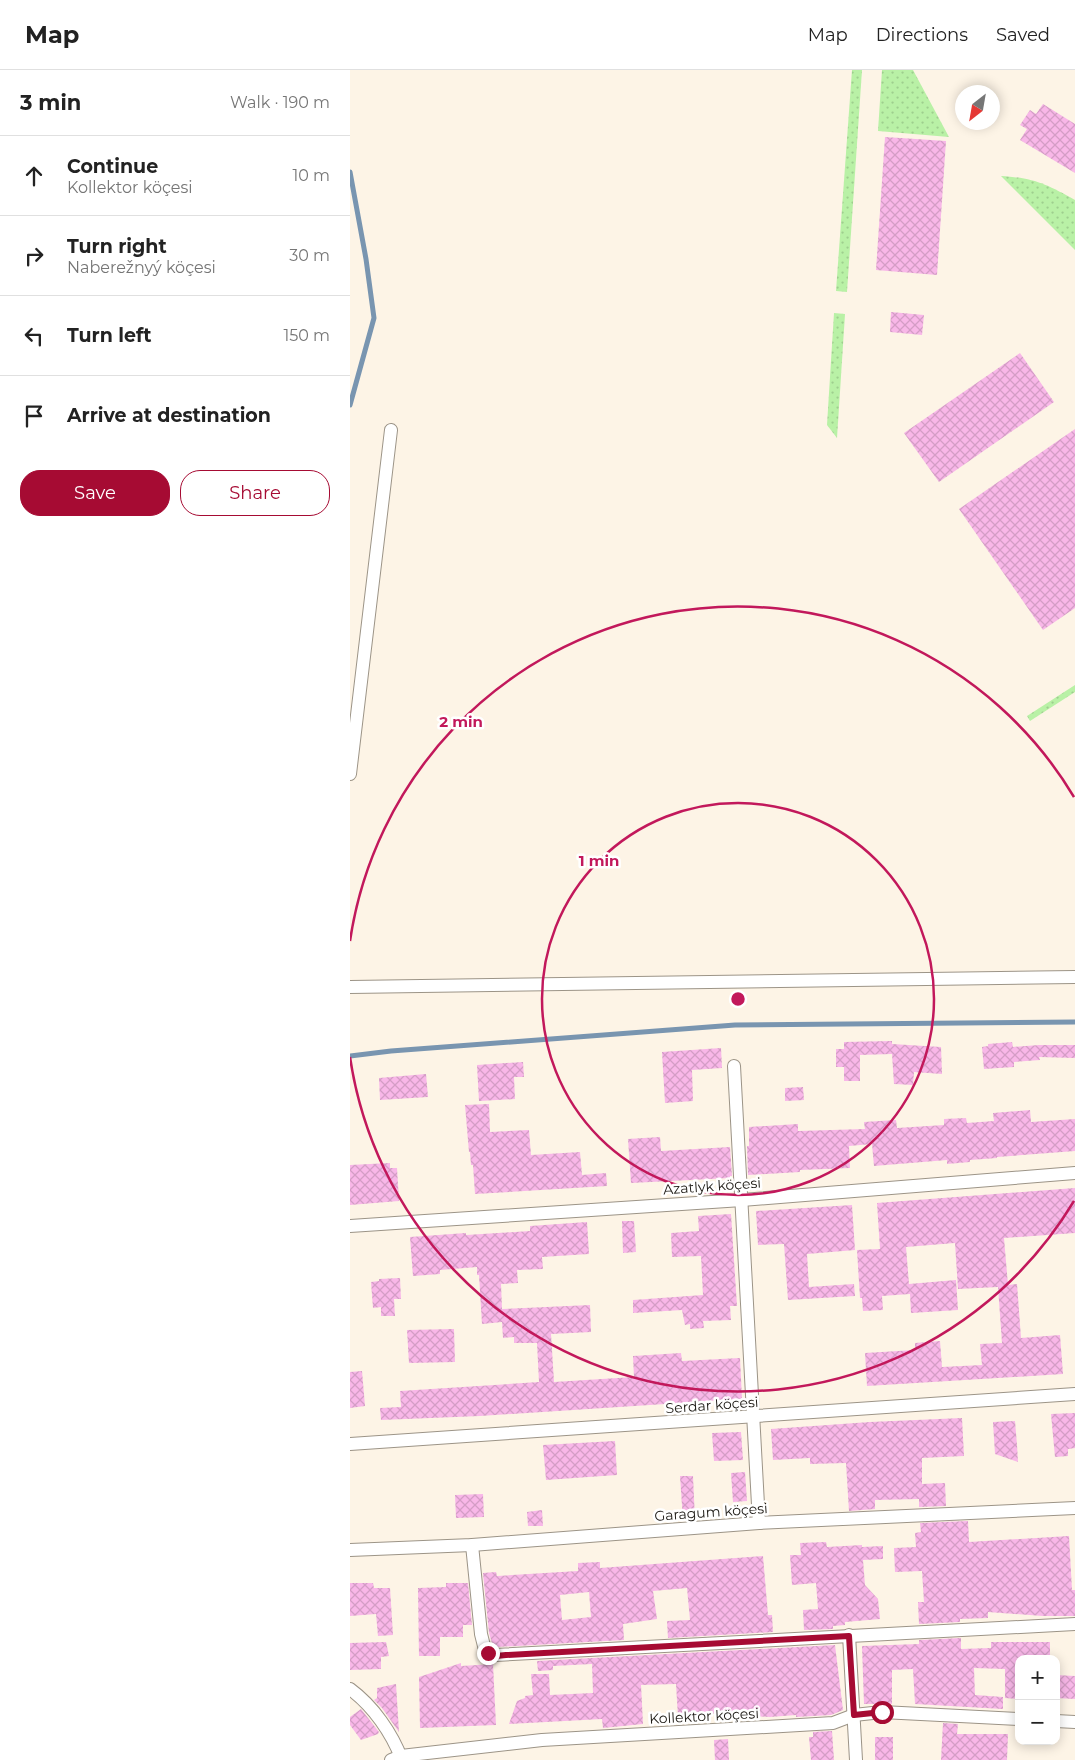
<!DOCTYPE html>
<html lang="en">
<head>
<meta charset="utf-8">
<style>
	body { margin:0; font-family:Montserrat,sans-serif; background:#f2f2f2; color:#222 }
	.controls { position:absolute; right:15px; bottom:15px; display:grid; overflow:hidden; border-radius:10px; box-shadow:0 2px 12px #0003 }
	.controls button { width:45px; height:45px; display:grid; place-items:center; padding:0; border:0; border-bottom:1px solid #e0e0e0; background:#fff; color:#222; font:25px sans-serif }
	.compass { position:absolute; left:605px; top:15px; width:45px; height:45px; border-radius:50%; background:#fff; box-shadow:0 2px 12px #0003; rotate:211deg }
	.stop { position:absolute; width:15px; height:15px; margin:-11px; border:4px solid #a60b33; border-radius:50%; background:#fff }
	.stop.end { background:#a60b33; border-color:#fff; box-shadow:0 1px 5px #0008 }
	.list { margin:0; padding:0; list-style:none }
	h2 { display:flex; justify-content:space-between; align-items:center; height:65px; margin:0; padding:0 20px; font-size:21px }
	h2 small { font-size:16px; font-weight:400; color:#767676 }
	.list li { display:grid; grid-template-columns:32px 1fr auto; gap:15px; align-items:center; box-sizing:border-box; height:80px; padding:0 20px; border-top:1px solid #e0e0e0 }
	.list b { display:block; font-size:19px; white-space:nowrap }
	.list p { margin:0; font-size:16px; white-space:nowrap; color:#767676 }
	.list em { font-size:16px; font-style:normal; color:#767676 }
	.actions { display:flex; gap:10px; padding:15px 20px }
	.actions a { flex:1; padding:11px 0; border:1px solid #a60b33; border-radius:20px; text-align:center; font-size:18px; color:#a60b33 }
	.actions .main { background:#a60b33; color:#fff }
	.icon { flex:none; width:28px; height:28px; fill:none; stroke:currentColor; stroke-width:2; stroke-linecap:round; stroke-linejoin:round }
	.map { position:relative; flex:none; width:725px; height:1690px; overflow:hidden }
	header { display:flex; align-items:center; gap:30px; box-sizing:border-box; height:70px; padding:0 25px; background:#fff; border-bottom:1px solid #e0e0e0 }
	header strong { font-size:24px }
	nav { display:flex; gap:28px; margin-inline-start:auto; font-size:18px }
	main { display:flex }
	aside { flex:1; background:#fff }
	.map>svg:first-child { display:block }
	.grass { fill:url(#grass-dots) }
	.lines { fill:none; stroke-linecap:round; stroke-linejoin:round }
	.stream { stroke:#7995b0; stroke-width:5 }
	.building { fill:url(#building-cross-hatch); fill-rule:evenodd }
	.street-casing { stroke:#9c9487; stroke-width:14 }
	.street { stroke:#fff; stroke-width:12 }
	.route { stroke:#a60b33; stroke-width:6 }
	.ring { fill:none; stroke:#c2185b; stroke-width:2.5 }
	.labels { text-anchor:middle; stroke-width:5; stroke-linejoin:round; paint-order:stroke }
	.street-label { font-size:14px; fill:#1c1914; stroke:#fff }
	.centre { fill:#c2185b; stroke:#fff; stroke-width:2.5 }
	.ring-label { font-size:15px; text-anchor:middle; font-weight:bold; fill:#c2185b; stroke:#fff; stroke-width:5; stroke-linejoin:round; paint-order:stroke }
</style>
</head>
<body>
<header>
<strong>Map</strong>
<nav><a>Map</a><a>Directions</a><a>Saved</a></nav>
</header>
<main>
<aside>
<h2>3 min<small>Walk · 190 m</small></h2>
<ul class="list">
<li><svg class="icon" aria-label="ahead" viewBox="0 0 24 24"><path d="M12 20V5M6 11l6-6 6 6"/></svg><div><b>Continue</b><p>Kollektor köçesi</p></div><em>10 m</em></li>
<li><svg class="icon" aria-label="right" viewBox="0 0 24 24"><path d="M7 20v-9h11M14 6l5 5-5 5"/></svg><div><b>Turn right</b><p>Naberežnyý köçesi</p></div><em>30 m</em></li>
<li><svg class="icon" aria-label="left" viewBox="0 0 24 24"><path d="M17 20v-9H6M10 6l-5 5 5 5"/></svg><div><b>Turn left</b></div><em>150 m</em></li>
<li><svg class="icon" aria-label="arrive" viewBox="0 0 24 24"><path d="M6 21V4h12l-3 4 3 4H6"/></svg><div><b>Arrive at destination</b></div></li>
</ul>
<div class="actions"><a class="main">Save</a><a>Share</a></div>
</aside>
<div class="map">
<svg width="725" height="1690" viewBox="0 0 725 1690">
	<defs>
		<pattern id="grass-dots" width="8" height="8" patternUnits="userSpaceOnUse" patternTransform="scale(1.25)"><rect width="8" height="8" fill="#b9f1a6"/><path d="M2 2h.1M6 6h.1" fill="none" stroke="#9ece8e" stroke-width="1.8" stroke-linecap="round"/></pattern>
		<pattern id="building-cross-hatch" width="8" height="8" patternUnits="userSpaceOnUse" patternTransform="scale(1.25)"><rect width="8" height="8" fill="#f8b7e8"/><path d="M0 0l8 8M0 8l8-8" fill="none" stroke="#d49dc6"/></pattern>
	</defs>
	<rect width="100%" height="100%" fill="#fdf4e6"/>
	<g class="grass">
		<polygon points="502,0 512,0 497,222 486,221"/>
		<polygon points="532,0 563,0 599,67 528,61"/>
		<path d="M651 106C684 108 696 114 725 130V180Z"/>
		<polygon points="484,243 495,244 487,368 477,355"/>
		<polygon points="725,615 725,622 680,651 677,646"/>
	</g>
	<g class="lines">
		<g class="stream">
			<polyline points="0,102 16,189 24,248 0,335"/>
			<polyline points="0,986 41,981 385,955 725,952"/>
		</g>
	</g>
	<g class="building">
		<polygon points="693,34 725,54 725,103 670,70 677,59 670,55 680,40 686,44"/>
		<polygon points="535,67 596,71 587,205 526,200"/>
		<polygon points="541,242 574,245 572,265 540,262"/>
		<polygon points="670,283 704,332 589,412 554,363"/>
		<polygon points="725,359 725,538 693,560 609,439"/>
		<polygon points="542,971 542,974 591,977 592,1004 564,1002 563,1015 544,1014 542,984 510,985 510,1011 494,1011 494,997 486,997 486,979 494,979 494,972"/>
		<polygon points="662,972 663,977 689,975 725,975 725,988 689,987 690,990 664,992 664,997 634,999 632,977 638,976 638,974"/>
		<polygon points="371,978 372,998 342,1000 343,1031 315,1033 312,982"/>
		<polygon points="173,992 174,1007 164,1007 165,1029 129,1031 127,995"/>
		<polygon points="76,1004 78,1027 30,1030 29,1008"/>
		<polygon points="453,1017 454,1030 435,1031 435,1018"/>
		<polygon points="139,1034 140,1062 179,1060 181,1085 230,1082 232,1105 256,1103 257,1116 125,1124 123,1095 121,1095 120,1082 119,1082 115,1035"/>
		<polygon points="680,1040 681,1052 725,1049 725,1081 647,1087 647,1088 620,1090 620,1092 597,1094 597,1090 524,1096 522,1074 499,1076 500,1098 450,1100 450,1102 398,1105 397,1076 399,1076 399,1057 448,1054 448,1061 515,1059 514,1052 546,1050 547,1058 594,1055 594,1049 616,1048 617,1053 644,1051 643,1043"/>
		<polygon points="310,1067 311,1081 380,1077 382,1106 380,1106 380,1108 281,1113 278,1069"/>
		<polygon points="40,1093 40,1098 47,1098 49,1131 0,1135 0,1095"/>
		<polygon points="725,1118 725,1163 654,1168 658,1215 667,1214 671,1268 710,1265 713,1304 517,1316 515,1283 565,1280 565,1273 590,1271 592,1297 632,1295 630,1274 652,1273 648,1217 608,1219 605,1173 556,1177 559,1214 606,1210 608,1240 561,1243 560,1224 532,1226 533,1240 513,1241 512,1228 510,1228 507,1180 530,1179 527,1133"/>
		<polygon points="502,1135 505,1180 457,1184 459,1217 504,1214 505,1226 438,1230 434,1174 408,1175 406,1141"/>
		<polygon points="381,1144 387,1236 380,1236 381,1250 353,1251 354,1258 340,1259 340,1254 335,1255 332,1240 283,1243 283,1230 353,1225 351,1186 322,1187 321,1163 349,1161 348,1146"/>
		<polygon points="272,1151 284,1151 286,1182 273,1183"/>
		<polygon points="237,1152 239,1184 192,1187 193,1199 167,1200 168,1213 151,1214 152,1239 240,1235 241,1262 201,1264 204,1312 284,1307 283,1286 331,1283 332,1291 390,1288 392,1329 130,1346 31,1350 30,1338 51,1337 50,1321 189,1312 187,1273 164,1273 164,1267 153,1268 152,1252 132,1254 129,1205 127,1205 127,1197 90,1200 90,1204 63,1206 60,1167 116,1163 116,1165 180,1161 180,1156"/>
		<polygon points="50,1208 51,1229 44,1229 45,1246 31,1246 31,1237 23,1238 21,1212 29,1211 29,1209"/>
		<polygon points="104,1259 105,1292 59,1293 57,1260"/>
		<polygon points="12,1301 15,1336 0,1338 0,1302"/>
		<polygon points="725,1343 725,1378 718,1379 718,1386 705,1387 701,1344"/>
		<polygon points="612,1348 614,1386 572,1388 572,1414 595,1413 596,1436 569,1437 569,1429 525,1430 525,1439 499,1441 496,1393 460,1394 460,1388 423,1390 421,1359 520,1352"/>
		<polygon points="665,1351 667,1375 668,1392 645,1384 643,1352"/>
		<polygon points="391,1362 393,1390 364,1391 362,1363"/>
		<polygon points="265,1371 267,1405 196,1410 193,1375"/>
		<polygon points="395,1402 397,1431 383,1432 381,1403"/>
		<polygon points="330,1406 343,1406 345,1450 333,1450"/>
		<polygon points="133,1424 134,1447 106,1448 105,1425"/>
		<polygon points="192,1440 193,1456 178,1456 177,1442"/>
		<polygon points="618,1451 619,1472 719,1466 722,1520 725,1520 725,1546 693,1546 638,1542 638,1548 610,1549 610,1552 569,1554 568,1532 574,1532 572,1501 545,1502 544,1478 566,1477 565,1463 571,1462 570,1453"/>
		<polygon points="476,1472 477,1477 512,1475 512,1477 533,1476 533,1489 513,1490 515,1515 528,1529 530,1549 495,1552 495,1555 483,1556 483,1559 454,1560 453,1540 468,1539 466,1513 442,1515 440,1485 451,1485 450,1473"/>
		<path d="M413 1486 418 1545H422L423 1562 318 1568 317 1551 340 1550 337 1518 303 1521 307 1549 273 1554 274 1570 147 1577 143 1576 142 1573 139 1563 133 1503 146 1502 147 1506 228 1501V1493L250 1492V1498ZM239 1522 241 1547 212 1550 210 1525Z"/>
		<polygon points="0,1513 23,1513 24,1518 40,1518 43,1565 28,1566 26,1544 0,1546"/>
		<polygon points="96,1513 118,1513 122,1555 113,1555 113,1567 90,1567 90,1586 69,1586 68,1518 96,1517"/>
		<polygon points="611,1568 611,1579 641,1578 641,1572 700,1572 700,1589 669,1589 669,1629 655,1628 655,1599 624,1598 625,1625 653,1627 653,1639 565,1634 563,1599 542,1600 542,1634 514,1634 512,1576 569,1574 569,1570"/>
		<polygon points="36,1572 39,1586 31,1587 31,1599 0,1600 0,1573"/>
		<polygon points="485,1575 493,1640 481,1645 446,1647 446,1645 420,1647 351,1643 352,1646 328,1647 326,1614 291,1615 293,1654 253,1658 252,1649 159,1654 167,1631 175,1628 175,1626 183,1625 181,1604 199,1604 200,1625 243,1623 242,1594 203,1596 203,1600 188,1601 187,1591"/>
		<polygon points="111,1593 111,1596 143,1594 146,1655 70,1658 69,1607"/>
		<polygon points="706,1605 725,1606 725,1629 706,1628"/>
		<polygon points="46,1614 49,1662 32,1638 24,1630 27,1628 27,1618"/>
		<polygon points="11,1639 29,1662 28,1664 11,1670 0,1655 0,1647"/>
		<polygon points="593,1653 608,1654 607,1664 658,1664 657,1690 591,1690"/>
		<polygon points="482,1661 484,1690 461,1690 459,1667 463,1667 463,1662"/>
		<rect x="525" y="1667" width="18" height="23"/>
		<polygon points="378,1669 379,1690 365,1690 364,1670"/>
	</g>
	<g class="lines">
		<g class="street-casing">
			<g id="street">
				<polyline points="0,704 41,360"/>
				<polyline points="0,917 725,907"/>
				<polyline points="384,996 409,1453"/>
				<polyline points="0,1156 392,1130 725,1103"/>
				<polyline points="0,1374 725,1324"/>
				<polyline points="122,1475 131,1564 134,1576 138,1583 146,1585 725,1554"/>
				<polyline points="0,1480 122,1475 409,1453 725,1438"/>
				<polyline points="499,1565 506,1690"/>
				<path d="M0 1619C23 1636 42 1663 52 1690"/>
				<polyline points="706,1651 725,1652"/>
				<polyline points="41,1690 51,1686 192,1670 483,1653 504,1645 532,1642 669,1649"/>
			</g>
		</g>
		<use href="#street" class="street"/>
	</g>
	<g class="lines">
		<polyline class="route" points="138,1583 146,1586 156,1585 499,1566 504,1645 532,1642"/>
	</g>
	<g class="ring">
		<circle cx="388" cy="929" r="196"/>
		<path d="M724 1131A392 392 0 0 1 0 987M0 871A392 392 0 0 1 724 727"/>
	</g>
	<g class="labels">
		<g class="street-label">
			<text transform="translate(362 1116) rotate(-4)" y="5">Azatlyk köçesi</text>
			<text transform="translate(362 1335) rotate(-4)" y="5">Serdar köçesi</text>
			<text transform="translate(361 1442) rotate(-4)" y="5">Garagum köçesi</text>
			<text transform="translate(354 1646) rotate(-3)" y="5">Kollektor köçesi</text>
		</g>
	</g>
	<circle cx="388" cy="929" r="8" class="centre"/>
	<g class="ring-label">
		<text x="111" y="657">2 min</text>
		<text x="249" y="796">1 min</text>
	</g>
</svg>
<div class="controls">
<button>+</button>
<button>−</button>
</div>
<svg class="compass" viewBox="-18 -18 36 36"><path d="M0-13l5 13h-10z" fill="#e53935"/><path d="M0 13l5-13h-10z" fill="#767676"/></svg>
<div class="stop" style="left:532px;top:1642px"></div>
<div class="stop end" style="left:138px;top:1583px"></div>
</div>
</main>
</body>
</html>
